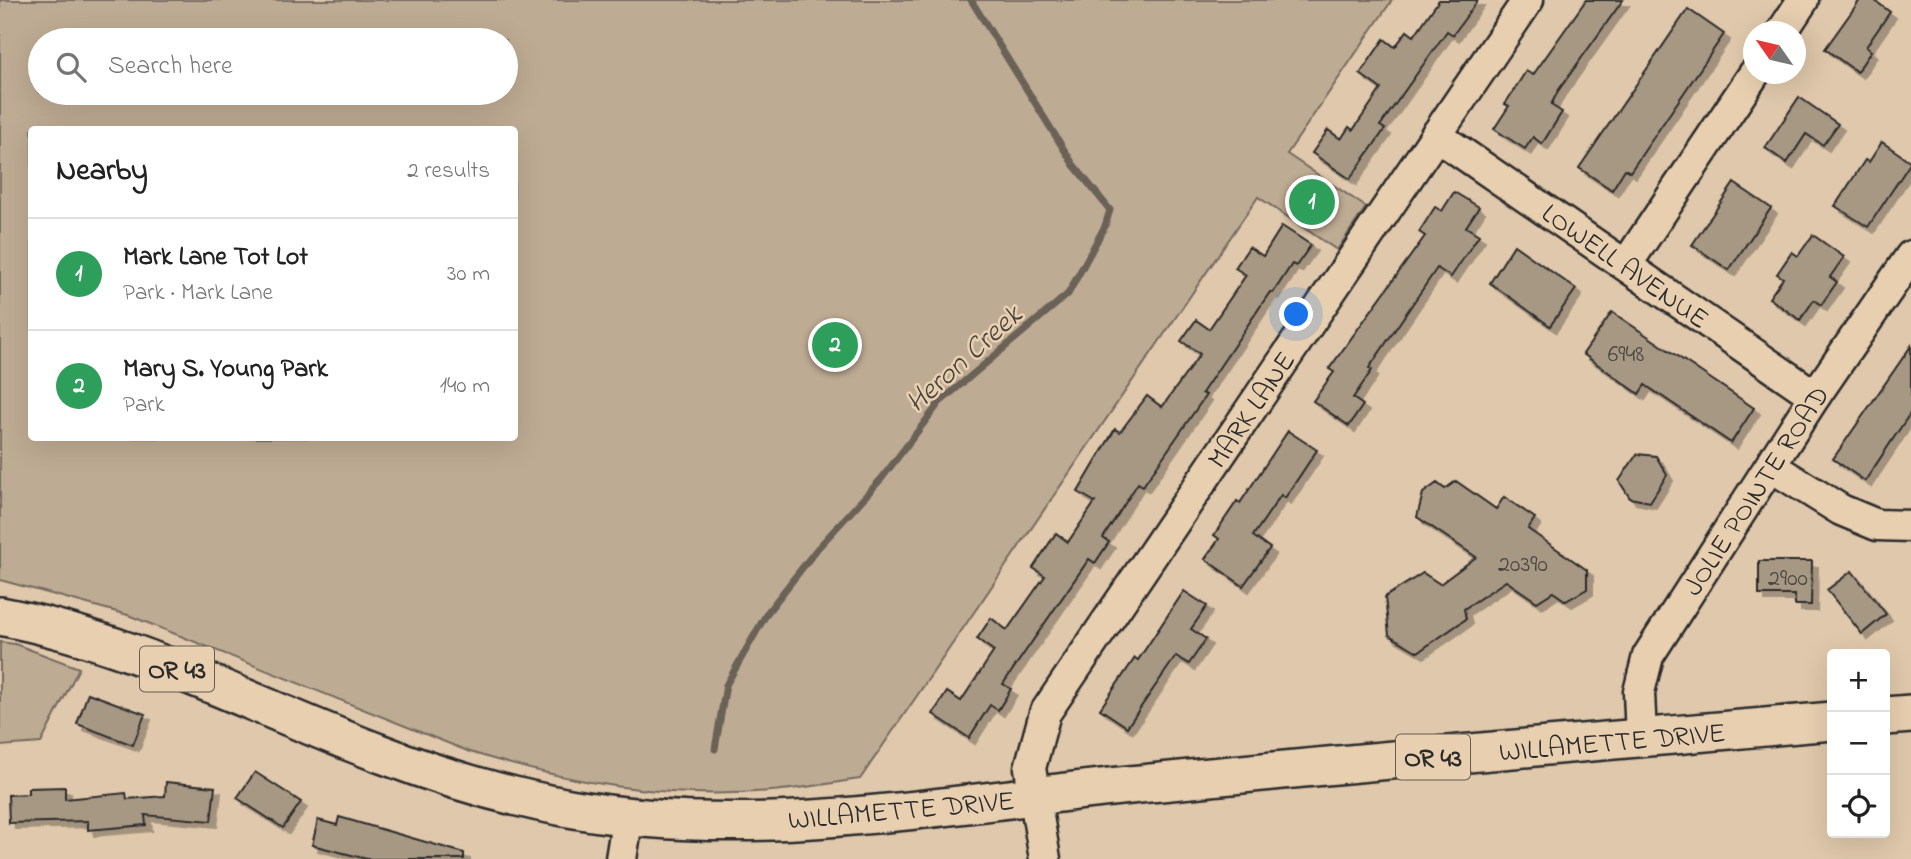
<!DOCTYPE html>
<html lang="en">
<head>
<meta charset="utf-8">
<style>
	body { margin:0; font-family:"Indie Flower",sans-serif; background:#f6f6f6; color:#222 }
	.controls { position:absolute; right:21px; bottom:21px; display:grid; overflow:hidden; border-radius:7px; box-shadow:0 7px 28px #0002 }
	.controls button { width:63px; height:63px; display:grid; place-items:center; padding:0; border:0; border-bottom:2px solid #e0e0e0; background:#fff; color:#222; font:35px sans-serif }
	.compass { position:absolute; left:1743px; top:21px; width:63px; height:63px; border-radius:50%; background:#fff; box-shadow:0 7px 28px #0002; rotate:304deg }
	.you { position:absolute; left:1297px; top:315px; width:24px; height:24px; margin:-18px; border:5px solid #fff; border-radius:50%; background:#1a73e8; box-shadow:0 0 0 10px #1a73e833 }
	.badge { display:grid; place-items:center; width:46px; height:46px; border-radius:50%; background:#0b8043; color:#fff; font-size:23px; font-weight:700 }
	.pin { position:absolute; translate:-50% -50%; border:4px solid #fff; box-shadow:0 2px 7px #0006 }
	.list { margin:0; padding:0; list-style:none }
	h2 { display:flex; justify-content:space-between; align-items:center; height:91px; margin:0; padding:0 28px; font-size:30px }
	h2 small { font-size:23px; font-weight:400; color:#767676 }
	.list li { display:grid; grid-template-columns:46px 1fr auto; gap:21px; align-items:center; box-sizing:border-box; height:112px; padding:0 28px; border-top:2px solid #e0e0e0 }
	.list b { display:block; font-size:26px; white-space:nowrap }
	.list p { margin:0; font-size:23px; white-space:nowrap; color:#767676 }
	.list em { font-size:23px; font-style:normal; color:#767676 }
	.icon { flex:none; width:38px; height:38px; fill:none; stroke:currentColor; stroke-width:2; stroke-linecap:round; stroke-linejoin:round }
	.map { position:relative; flex:none; width:1911px; height:859px; overflow:hidden }
	.search { position:absolute; background:#fff; box-shadow:0 7px 28px #0002; left:28px; top:28px; width:490px; height:77px; display:flex; align-items:center; gap:18px; box-sizing:border-box; padding:0 24px; border-radius:38px; color:#767676; font-size:26px }
	.panel { position:absolute; background:#fff; box-shadow:0 7px 28px #0002; left:28px; top:126px; width:490px; height:315px; border-radius:7px }
	.map>svg:first-child { display:block }
	.green { fill:#beab93; stroke:#746b5f; stroke-width:2; fill-rule:evenodd }
	.lines { fill:none; stroke-linecap:round; stroke-linejoin:round }
	.stream { stroke:#6a6257; stroke-width:7 }
	.building { fill:#a79883; stroke:#2b2b2b; stroke-width:2; filter:url(#shadow) }
	.minor-casing { stroke:#2b2b2b; stroke-width:35 }
	.major-casing { stroke:#2b2b2b; stroke-width:42 }
	.minor { stroke:#e7cfb0; stroke-width:30 }
	.major { stroke:#e7cfb0; stroke-width:37 }
	.labels { text-anchor:middle; stroke-width:5; stroke-linejoin:round; paint-order:stroke }
	.number-label { font-size:24px; fill:#4a4641 }
	.shield { fill:#e7cfb0; stroke:#635c53; stroke-width:2 }
	.shield-label { font-size:26px; font-weight:bold; fill:#2b2b2b }
	.street-label { font-size:28px; fill:#2b2b2b; stroke:#e7cfb0 }
	.water-label { font-size:30px; font-style:italic; fill:#45423e; stroke:#e7cfb0 }
</style>
</head>
<body>
<div class="map">
<svg width="1911" height="859" viewBox="0 0 1911 859">
	<defs>
		<filter id="shadow"><feDropShadow dx="6" dy="6" stdDeviation="0" flood-color="#0004"/></filter>
	</defs>
	<rect width="100%" height="100%" fill="#dfc8ab"/>
	<filter id="ink" filterUnits="userSpaceOnUse"><feTurbulence type="fractalNoise" baseFrequency=".0143" numOctaves="2"/><feDisplacementMap in="SourceGraphic" scale="14" xChannelSelector="R" yChannelSelector="G"/><feConvolveMatrix kernelMatrix="1 2 1 2 8 2 1 2 1" color-interpolation-filters="sRGB"/></filter>
	<g filter="url(#ink)">
		<g class="green">
			<path d="M0 0H1392L1287 154 1366 207 1337 250 1258 197 860 779C830 783 800 789 770 791 667 800 569 783 470 752L128 615 0 580ZM506 40V93H40V40ZM32 130H514V438H32Z"/>
			<polygon points="0,642 15,644 79,668 41,743 0,746"/>
		</g>
		<g class="lines">
			<polyline class="stream" points="715,749 726,685 767,613 817,549 882,478 940,402 1068,294 1105,226 1110,210 1073,164 971,0"/>
		</g>
		<g class="building">
			<polygon points="1439,0 1478,0 1453,35 1447,31 1380,126 1385,129 1350,179 1312,153 1328,130 1341,139 1349,127 1353,130 1381,89 1360,74 1384,39 1395,47 1407,31 1414,36"/>
			<polygon points="1586,0 1623,0 1558,91 1551,105 1562,112 1542,144 1533,137 1525,149 1494,129 1509,106 1505,104 1526,71 1533,75"/>
			<polygon points="1860,0 1874,0 1890,12 1866,47 1871,51 1857,72 1825,49"/>
			<polygon points="1688,9 1724,34 1630,172 1625,169 1612,190 1579,168"/>
			<polygon points="1799,97 1838,124 1823,145 1806,134 1787,163 1765,148"/>
			<polygon points="1882,142 1911,162 1868,227 1835,206 1865,160 1869,162"/>
			<polygon points="1734,183 1771,208 1729,270 1692,245"/>
			<polygon points="1454,192 1479,207 1466,227 1479,235 1451,277 1437,268 1369,368 1372,370 1353,398 1363,405 1349,426 1313,401 1334,372 1329,369 1425,236 1419,232 1435,207 1442,211"/>
			<polygon points="1282,226 1311,245 1296,266 1292,264 1273,293 1270,292 1202,393 1206,395 1143,486 1138,483 1103,538 1109,542 1095,563 1089,559 1003,684 1011,689 998,710 990,705 969,738 933,714 947,692 961,701 994,651 977,639 991,618 1007,630 1045,576 1033,568 1056,533 1068,542 1095,502 1078,492 1115,429 1120,432 1147,396 1162,407 1200,354 1181,341 1196,320 1209,329 1246,275 1235,268 1249,247 1263,256"/>
			<polygon points="1813,235 1844,257 1830,277 1837,282 1821,305 1814,300 1800,320 1769,298 1783,278 1777,274 1792,252 1798,256"/>
			<polygon points="1514,245 1576,289 1550,326 1490,283"/>
			<polygon points="1612,312 1754,408 1731,443 1645,385 1639,394 1583,354"/>
			<polygon points="1911,346 1911,412 1865,481 1833,459"/>
			<polygon points="1288,431 1317,450 1285,498 1281,495 1253,536 1270,548 1243,586 1205,559 1219,539 1214,535 1237,501 1240,503"/>
			<polygon points="1637,454 1656,456 1667,475 1650,502 1630,498 1619,481"/>
			<polygon points="1456,481 1496,509 1504,497 1535,518 1528,529 1587,570 1587,589 1566,601 1553,592 1537,602 1506,581 1464,609 1466,619 1418,652 1389,635 1385,597 1423,573 1440,584 1476,557 1417,517 1423,493 1437,483 1445,489"/>
			<polygon points="1759,561 1812,561 1811,605 1795,605 1795,595 1759,595"/>
			<polygon points="1852,571 1886,614 1862,634 1827,590"/>
			<polygon points="1184,591 1207,606 1191,629 1206,639 1189,664 1176,656 1127,727 1100,709 1135,658 1138,660"/>
			<polygon points="88,693 145,714 133,745 77,724"/>
			<polygon points="255,772 301,802 283,828 237,798"/>
			<polygon points="166,782 215,787 211,821 145,815 146,825 88,830 88,821 9,823 8,795 28,794 28,788 65,787 65,799 126,793 127,799 165,796"/>
			<polygon points="339,817 464,853 464,859 367,859 312,845 318,820 337,825"/>
		</g>
		<g class="lines">
			<g class="minor-casing">
				<g id="minor">
					<polyline points="1782,32 1803,0"/>
					<polyline points="1436,135 1815,396"/>
					<polyline points="1626,265 1754,74"/>
					<polyline points="1772,467 1841,510 1877,525 1911,526"/>
					<polyline points="1641,738 1639,692 1648,656 1815,396 1911,256"/>
					<polyline points="621,859 628,815"/>
					<polyline points="1045,859 1030,768 1045,713 1528,0"/>
				</g>
			</g>
			<g class="major-casing">
				<g id="major">
					<path d="M0 616C134 641 253 706 379 753 441 777 504 796 569 808 755 842 944 804 1130 785 1364 761 1598 742 1832 721"/>
					<polyline points="1885,716 1911,714"/>
				</g>
			</g>
			<use href="#minor" class="minor"/>
			<use href="#major" class="major"/>
		</g>
	</g>
	<g class="labels">
		<g class="number-label">
			<text x="1626" y="361">6948</text>
			<text x="1523" y="571">20390</text>
			<text x="1788" y="585">2900</text>
		</g>
		<g class="shield">
			<rect x="140" y="646.5" width="74" height="45" rx="5"/>
			<rect x="1396" y="734.5" width="74" height="45" rx="5"/>
		</g>
		<g class="shield-label">
			<text x="177" y="678">OR 43</text>
			<text x="1433" y="766">OR 43</text>
		</g>
		<g class="street-label">
			<text transform="translate(1626 265) rotate(35)" y="10">LOWELL AVENUE</text>
			<text transform="translate(1250 409) rotate(-56)" y="10">MARK LANE</text>
			<text transform="translate(1755 490) rotate(-57)" y="10">JOLIE POINTE ROAD</text>
			<text transform="translate(1612 741) rotate(-5)" y="10">WILLAMETTE DRIVE</text>
			<text transform="translate(901 809) rotate(-5)" y="10">WILLAMETTE DRIVE</text>
		</g>
		<g class="water-label">
			<text transform="translate(963 358) rotate(-42)" y="10">Heron Creek</text>
		</g>
	</g>
</svg>
<div class="controls">
<button>+</button>
<button>−</button>
<button><svg class="icon" aria-label="locate" viewBox="0 0 24 24"><circle cx="12" cy="12" r="6"/><path d="M12 2v4M12 18v4M2 12h4M18 12h4"/></svg></button>
</div>
<svg class="compass" viewBox="-18 -18 36 36"><path d="M0-13l5 13h-10z" fill="#e53935"/><path d="M0 13l5-13h-10z" fill="#767676"/></svg>
<div class="you"></div>
<div class="pin badge" style="left:1312px;top:202px;background:#2e9e5b">1</div>
<div class="pin badge" style="left:835px;top:345px;background:#2e9e5b">2</div>
<div class="search"><svg class="icon" aria-label="search" viewBox="0 0 24 24"><circle cx="10" cy="10" r="6"/><path d="M15 15l6 6"/></svg>Search here</div>
<section class="panel">
<h2>Nearby<small>2 results</small></h2>
<ul class="list">
<li><span class="badge" style="background:#2e9e5b">1</span><div><b>Mark Lane Tot Lot</b><p>Park · Mark Lane</p></div><em>30 m</em></li>
<li><span class="badge" style="background:#2e9e5b">2</span><div><b>Mary S. Young Park</b><p>Park</p></div><em>140 m</em></li>
</ul>
</section>
</div>
</body>
</html>
